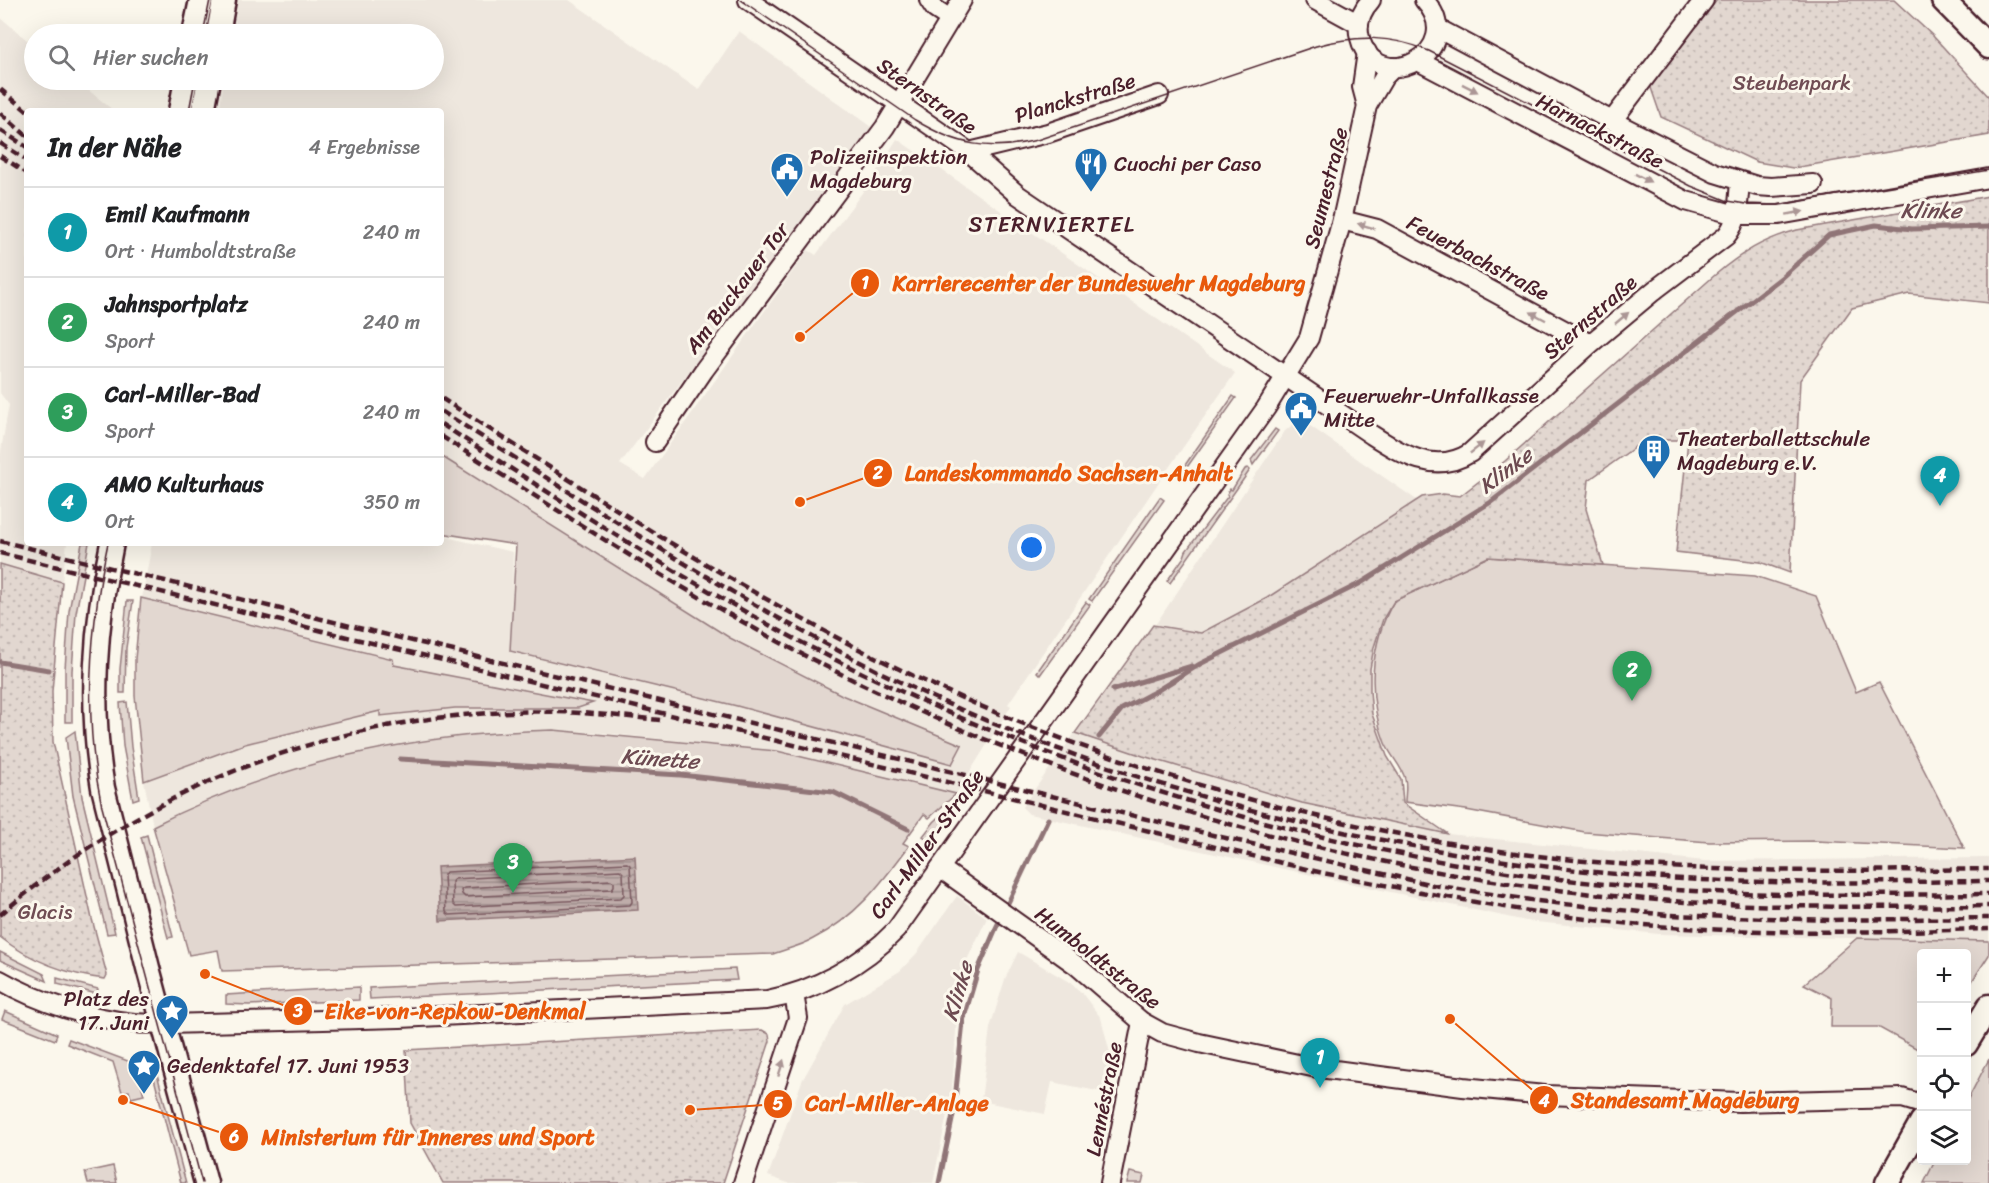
<!DOCTYPE html>
<html lang="de">
<head>
<meta charset="utf-8">
<style>
	body { margin:0; font-family:Sriracha,sans-serif; background:#f6f6f6; color:#202124 }
	.controls { position:absolute; right:18px; bottom:18px; display:grid; overflow:hidden; border-radius:6px; box-shadow:0 6px 24px #0002 }
	.controls button { width:54px; height:54px; display:grid; place-items:center; padding:0; border:0; border-bottom:2px solid #e0e0e0; background:#fff; color:#202124; font:30px sans-serif }
	.you { position:absolute; left:1032px; top:548px; width:21px; height:21px; margin:-15px; border:4px solid #fff; border-radius:50%; background:#1a73e8; box-shadow:0 0 0 9px #1a73e833 }
	.badge { display:grid; place-items:center; width:39px; height:39px; border-radius:50%; background:#1f6fb2; color:#fff; font-size:20px; font-weight:700 }
	.pin { position:absolute; translate:-50% -50px; filter:drop-shadow(0 2px 3px #0008) }
	.pin::after { content:''; position:absolute; top:32px; width:21px; height:18px; background:inherit; clip-path:polygon(0 0,100% 0,50% 100%) }
	.list { margin:0; padding:0; list-style:none }
	h2 { display:flex; justify-content:space-between; align-items:center; height:78px; margin:0; padding:0 24px; font-size:26px }
	h2 small { font-size:20px; font-weight:400; color:#757577 }
	.list li { display:grid; grid-template-columns:39px 1fr auto; gap:18px; align-items:center; box-sizing:border-box; height:90px; padding:0 24px; border-top:2px solid #e0e0e0 }
	.list b { display:block; font-size:22px; white-space:nowrap }
	.list p { margin:0; font-size:20px; white-space:nowrap; color:#757577 }
	.list em { font-size:20px; font-style:normal; color:#757577 }
	.icon { flex:none; width:33px; height:33px; fill:none; stroke:currentColor; stroke-width:2; stroke-linecap:round; stroke-linejoin:round }
	.map { position:relative; flex:none; width:1989px; height:1183px; overflow:hidden }
	.search { position:absolute; background:#fff; box-shadow:0 6px 24px #0002; left:24px; top:24px; width:420px; height:66px; display:flex; align-items:center; gap:15px; box-sizing:border-box; padding:0 21px; border-radius:33px; color:#757577; font-size:22px }
	.panel { position:absolute; background:#fff; box-shadow:0 6px 24px #0002; left:24px; top:108px; width:420px; height:438px; border-radius:6px }
	.map>svg:first-child { display:block }
	.built { fill:#eee7de }
	.green { fill:#e2d7d0; stroke:#967b7e; stroke-width:1.5 }
	.park { fill:url(#park-dots); stroke:#967b7e; stroke-width:1.5 }
	.water { fill:url(#water-rules); stroke:#907477; stroke-width:1.5 }
	.lines { fill:none; stroke-linecap:round; stroke-linejoin:round }
	.shore { stroke:#79585e; stroke-width:1.5 }
	.stream { stroke:#907477; stroke-width:5 }
	.minor-casing { stroke:#4a1f2b; stroke-width:22 }
	.major-casing { stroke:#4a1f2b; stroke-width:27 }
	.minor { stroke:#fbf7ec; stroke-width:18 }
	.major { stroke:#fbf7ec; stroke-width:22 }
	.tram { stroke:#4a1f2b; stroke-width:1.5 }
	.rail { stroke:#4a1f2b; stroke-width:4.5; stroke-dasharray:9 4.5; stroke-linecap:butt }
	.oneway { fill:#ab9695 }
	.labels { text-anchor:middle; stroke-width:6; stroke-linejoin:round; paint-order:stroke }
	.park-label { font-size:21px; fill:#704d54; stroke:#fbf7ec }
	.street-label { font-size:21px; fill:#4a1f2b; stroke:#fbf7ec }
	.poi-label { font-size:21px; fill:#4a1f2b; stroke:#fbf7ec; text-anchor:start }
	.water-label { font-size:22px; font-style:italic; fill:#6d4a51; stroke:#fbf7ec }
	.neighbourhood-label { font-size:22px; letter-spacing:1.5px; fill:#4a1f2b; stroke:#fbf7ec }
	.leader { fill:none; stroke:#e8590c; stroke-width:2 }
	.callout-dot { fill:#e8590c; stroke:#fbf7ec; stroke-width:2 }
	.mark-label { font-size:18px; text-anchor:middle; font-weight:bold; fill:#fff }
	.callout-label { font-size:22px; text-anchor:middle; font-weight:bold; fill:#e8590c; stroke:#fbf7ec; stroke-width:6; stroke-linejoin:round; paint-order:stroke }
</style>
</head>
<body>
<div class="map">
<svg width="1989" height="1183" viewBox="0 0 1989 1183">
	<defs>
		<pattern id="park-dots" width="8" height="8" patternUnits="userSpaceOnUse" patternTransform="scale(1.5)"><rect width="8" height="8" fill="#e2d7d0"/><path d="M2 2h.1M6 6h.1" fill="none" stroke="#c3b8b3" stroke-width="1.8" stroke-linecap="round"/></pattern>
		<pattern id="water-rules" width="6" height="5" patternUnits="userSpaceOnUse" patternTransform="scale(1.5)"><rect width="6" height="5" fill="#bfadaa"/><path d="M0 2.5h6" fill="none" stroke="#9d8c8b"/></pattern>
	</defs>
	<rect width="100%" height="100%" fill="#fbf7ec"/>
	<filter id="ink" filterUnits="userSpaceOnUse"><feTurbulence type="fractalNoise" baseFrequency=".0167" numOctaves="2"/><feDisplacementMap in="SourceGraphic" scale="12" xChannelSelector="R" yChannelSelector="G"/><feConvolveMatrix kernelMatrix="1 2 1 2 8 2 1 2 1" color-interpolation-filters="sRGB"/></filter>
	<g filter="url(#ink)">
		<g class="built">
			<polygon points="239,0 569,0 699,90 739,31 871,127 620,464 645,479 808,250 816,255 870,182 897,139 1235,373 1163,476 1008,704 1011,706 956,794 777,751 603,733 553,730 501,731 406,744 336,759 267,777 192,806 153,826 144,781 245,744 396,707 393,659 142,598 152,543 441,543 441,536 513,552 511,651 737,706 951,764 962,746 844,696 730,638 441,456 441,111 219,111 224,80 434,80 434,34 232,34"/>
			<polygon points="0,17 34,46 34,80 76,80 114,111 27,111 27,543 67,543 62,582 0,564 0,456 9,405 0,393"/>
			<polygon points="1300,419 1421,503 1439,507 1121,676 1285,431"/>
			<polygon points="1075,733 1143,756 1302,803 1448,834 1705,861 1989,858 1989,941 1659,934 1526,921 1029,814 1022,807"/>
			<polygon points="957,896 987,918 968,958 958,1000 952,1090 933,1183 788,1183 768,1176 802,1081 845,1004 900,971 917,953"/>
			<polygon points="1018,952 1069,982 1081,992 1101,1018 1111,1057 1107,1093 1052,1082 1045,1114 981,1101 990,1028 1005,979"/>
		</g>
		<g class="green">
			<polygon points="1233,396 1236,398 1185,470 1183,468"/>
			<polygon points="1275,429 1278,431 1253,465 1251,460"/>
			<polygon points="441,456 730,638 844,696 962,745 952,764 737,706 510,651 516,545 441,533"/>
			<polygon points="1248,468 1250,470 1170,583 1167,581 1184,557 1186,551 1228,496 1227,494 1230,489 1232,490 1245,469"/>
			<polygon points="1160,497 1164,500 1092,601 1089,599"/>
			<polygon points="82,543 89,543 76,613 72,671 72,722 65,722 65,669 69,611"/>
			<path d="M1488 557 1755 576 1816 596 1856 692 1879 682 1964 848 1816 841 1709 842 1585 832 1466 810 1405 802C1405 795 1407 786 1405 779 1403 768 1390 755 1385 743 1367 697 1369 644 1394 601Z"/>
			<polygon points="141,598 393,659 394,665 593,703 578,708 455,708 380,716 380,711 245,744 144,781 135,696 135,659"/>
			<polygon points="127,601 133,601 126,648 125,693 120,693 120,669"/>
			<polygon points="1086,602 1090,605 1040,675 1037,672"/>
			<polygon points="127,702 131,747 139,798 133,800 123,746 120,703"/>
			<path d="M553 730 777 751 956 794 929 818 924 814 903 843 909 846C880 885 856 917 813 939 801 946 786 949 773 954L222 971 218 950 189 955 153 826C276 763 415 733 553 730Z"/>
			<polygon points="75,731 82,797 115,933 107,934 73,796 66,737"/>
			<polygon points="949,808 955,811 932,843 923,836 934,822"/>
			<polygon points="147,835 173,937 168,938 141,837"/>
			<polygon points="1857,938 1989,941 1989,955 1967,989 1966,954 1922,954 1921,1051 1878,1027 1831,1027 1832,998 1804,984"/>
			<polygon points="0,952 44,974 47,981 2,961 0,960"/>
			<polygon points="735,969 737,980 370,999 369,988"/>
			<polygon points="57,978 98,989 97,994 57,984"/>
			<polygon points="359,987 359,1000 249,1005 226,1004 226,995"/>
			<polygon points="5,1011 57,1034 55,1040 2,1019"/>
			<polygon points="69,1039 136,1064 144,1095 131,1098 129,1091 122,1092 113,1062 67,1044"/>
			<polygon points="148,1055 156,1070 186,1183 181,1183"/>
			<polygon points="1989,1059 1989,1183 1924,1183 1935,1161 1966,1160 1967,1101"/>
			<polygon points="113,1166 117,1183 88,1183 85,1172"/>
			<polygon points="1130,1172 1144,1175 1142,1183 1127,1183"/>
		</g>
		<g class="park">
			<polygon points="1717,0 1894,0 1933,36 1989,97 1989,135 1793,168 1757,162 1661,117 1650,85"/>
			<path d="M1989 196V303L1909 294 1852 308 1800 380 1790 573 1760 562 1676 552 1688 440H1645L1589 480 1586 509 1603 565 1488 557 1394 601 1383 619 1374 647 1370 669V691L1372 714 1387 756 1401 779 1403 803 1448 834 1302 803 1143 756 1075 733 1153 625 1201 633 1267 598 1422 497 1443 494 1460 496 1505 461 1715 275C1741 253 1764 239 1797 230Z"/>
			<path d="M0 564 62 582 52 691 53 742 92 919 107 975 105 979C68 975 29 960 0 937Z"/>
			<polygon points="762,1030 769,1034 770,1041 723,1183 443,1183 410,1123 406,1050"/>
		</g>
		<polygon class="water" points="635,856 638,910 440,921 437,867"/>
		<g class="lines">
			<g class="shore">
				<polygon points="627,863 630,865 632,902 630,905 449,915 446,912 444,875 446,872"/>
				<polygon points="620,870 623,873 624,895 621,898 456,907 453,904 452,882 454,879"/>
				<polygon points="611,880 614,882 614,886 612,889 465,897 462,894 461,890 464,888"/>
			</g>
			<g class="stream">
				<polyline points="0,662 49,670"/>
				<polyline points="1113,690 1192,666"/>
				<polyline points="1099,737 1122,709 1158,690 1200,664 1361,583 1491,502 1781,278 1829,235 1876,225 1912,229 1989,227"/>
				<polyline points="400,759 681,775 833,792 908,829"/>
				<polyline points="939,1183 954,1110 963,1021 978,970 996,928 1048,819"/>
			</g>
			<g class="minor-casing">
				<g id="minor">
					<path d="M748 0 969 152 1018 195 1372 435C1402 454 1435 475 1470 453L1590 344 1656 289 1726 236C1739 221 1738 201 1740 182"/>
					<polyline points="929,0 935,9 950,19"/>
					<polyline points="1315,0 1359,24"/>
					<path d="M1371 0C1361 11 1356 24 1360 38 1376 100 1471 51 1424 0"/>
					<polyline points="1437,28 1612,121 1715,173 1757,186 1771,187 1813,184"/>
					<polyline points="1367,52 1362,87 1367,106"/>
					<polyline points="1418,61 1686,201 1736,215 1779,215 1989,178"/>
					<polyline points="1612,121 1704,0"/>
					<polyline points="969,152 1048,133 1159,95"/>
					<polyline points="1342,220 1377,229 1590,344"/>
					<polyline points="655,442 704,370 885,127 962,0"/>
					<polyline points="940,868 1076,965 1142,1022 1162,1033 1199,1043 1312,1067 1463,1087 1545,1095 1740,1102 1902,1098 1922,1104"/>
					<path d="M0 980C40 1003 89 1018 134 1023 145 1024 156 1023 167 1024L400 1018 767 1000C813 992 864 964 896 930L1266 408 1309 338 1342 220 1367 106 1384 77 1394 67"/>
					<polyline points="743,1183 798,1018 794,994"/>
					<polyline points="1110,1183 1142,1022"/>
				</g>
			</g>
			<g class="major-casing">
				<g id="major">
					<polyline points="1943,0 1989,47"/>
					<polyline points="194,34 201,0"/>
					<polyline points="218,34 224,0"/>
					<polyline points="180,111 186,80"/>
					<polyline points="203,111 209,80"/>
					<path d="M112 543C95 625 89 705 103 788L148 968 206 1183"/>
					<polyline points="1966,1044 1989,1006"/>
					<polyline points="1887,1183 1922,1121"/>
				</g>
			</g>
			<use href="#minor" class="minor"/>
			<use href="#major" class="major"/>
			<g class="tram">
				<path d="M741 0 915 120C956 145 990 152 1037 140L1316 46C1356 35 1391 35 1429 51L1691 186 1728 201 1746 204 1776 205 1989 170"/>
				<polyline points="203,34 210,0"/>
				<polyline points="189,111 195,80"/>
				<path d="M108 543C89 630 83 719 102 807L202 1183"/>
			</g>
			<g class="rail">
				<polyline points="0,89 27,111"/>
				<polyline points="0,113 27,136"/>
				<polyline points="0,130 27,147"/>
				<polyline points="0,143 27,160"/>
				<polyline points="0,156 27,173"/>
				<path d="M441 398C586 490 729 585 883 661 1110 774 1379 847 1632 865 1751 873 1870 871 1989 869"/>
				<path d="M441 411C584 501 725 594 876 670 1118 791 1396 859 1665 878 1773 885 1881 882 1989 881"/>
				<path d="M441 424C583 514 724 608 877 680 1112 792 1364 862 1624 886 1746 897 1867 895 1989 894"/>
				<path d="M441 436C581 525 720 617 870 688 1107 802 1362 873 1624 897 1746 909 1867 907 1989 906"/>
				<polyline points="0,541 1221,837 1433,885 1537,901 1668,915 1831,920 1989,918"/>
				<path d="M0 553 1323 873C1422 892 1521 913 1622 923 1744 935 1867 932 1989 929"/>
				<path d="M0 915C142 791 322 719 510 712 561 710 611 715 660 720"/>
			</g>
		</g>
		<defs><path id="oneway-solid" d="M-6-.8H1V-3.2L6.5 0L1 3.2V.8H-6Z" transform="scale(1.5)"/></defs>
		<g class="oneway">
			<use href="#oneway-solid" transform="translate(1470 88) rotate(27)"/>
			<use href="#oneway-solid" transform="translate(1643 178) rotate(27)"/>
			<use href="#oneway-solid" transform="translate(1795 213) rotate(-10)"/>
			<use href="#oneway-solid" transform="translate(1366 226) rotate(-164)"/>
			<use href="#oneway-solid" transform="translate(1538 316) rotate(-152)"/>
			<use href="#oneway-solid" transform="translate(1622 318) rotate(-40)"/>
			<use href="#oneway-solid" transform="translate(1477 448) rotate(-38)"/>
			<use href="#oneway-solid" transform="translate(781 1068) rotate(-72)"/>
		</g>
	</g>
	<defs>
		<g id="restaurant-pin" transform="scale(1.725)"><path d="M0 17L-7.5 6A9.5 9.5 0 1 1 7.5 6Z" fill="#1f6fb2" stroke="#fbf7ec"/><path d="M-5-6h1v4h1v-4h1v4h1v-4h1v5L-1.5 .5V6h-2V.5L-5-1ZM5-6V6H3V1.5H1.5Q1.5-4 5-6Z" fill="#fff"/></g>
		<g id="civic-pin" transform="scale(1.725)"><path d="M0 17L-7.5 6A9.5 9.5 0 1 1 7.5 6Z" fill="#1f6fb2" stroke="#fbf7ec"/><path d="M-.6-6.5H3V-4.5H.6V-3L4-1V1h2V6H-6V1h2V-1L-.6-3ZM-1.2 2.5V6h2.4V2.5Z" fill="#fff"/></g>
		<g id="building-pin" transform="scale(1.725)"><path d="M0 17L-7.5 6A9.5 9.5 0 1 1 7.5 6Z" fill="#1f6fb2" stroke="#fbf7ec"/><path d="M-4-6H4V6H1V3H-1V6H-4ZM-2.5-4.3h1.7v1.8h-1.7ZM.8-4.3h1.7v1.8H.8ZM-2.5-1h1.7V.8h-1.7ZM.8-1h1.7V.8H.8Z" fill="#fff"/></g>
		<g id="sight-pin" transform="scale(1.725)"><path d="M0 17L-7.5 6A9.5 9.5 0 1 1 7.5 6Z" fill="#1f6fb2" stroke="#fbf7ec"/><path d="M0-6L1.8-2.2L6-1.7L2.9 1.2L3.7 5.4L0 3.3L-3.7 5.4L-2.9 1.2L-6-1.7L-1.8-2.2Z" fill="#fff"/></g>
	</defs>
	<g fill-rule="evenodd">
		<use href="#restaurant-pin" x="1091" y="164"/>
		<use href="#civic-pin" x="787" y="169"/>
		<use href="#civic-pin" x="1301" y="408"/>
		<use href="#building-pin" x="1654" y="451"/>
		<use href="#sight-pin" x="172" y="1011"/>
		<use href="#sight-pin" x="144" y="1066"/>
	</g>
	<g class="labels">
		<g class="park-label">
			<text x="1792" y="90">Steubenpark</text>
			<text x="45" y="919">Glacis</text>
		</g>
		<g class="street-label">
			<text transform="translate(927 96) rotate(35)" y="7">Sternstraße</text>
			<text transform="translate(1075 98) rotate(-17)" y="7">Planckstraße</text>
			<text transform="translate(1600 131) rotate(27)" y="7">Harnackstraße</text>
			<text transform="translate(1326 188) rotate(-76)" y="7">Seumestraße</text>
			<text transform="translate(1478 258) rotate(28)" y="7">Feuerbachstraße</text>
			<text transform="translate(737 288) rotate(-53)" y="7">Am Buckauer Tor</text>
			<text transform="translate(1590 317) rotate(-41)" y="7">Sternstraße</text>
			<text transform="translate(927 844) rotate(-54)" y="7">Carl-Miller-Straße</text>
			<text transform="translate(1098 958) rotate(38)" y="7">Humboldtstraße</text>
			<text transform="translate(1104 1099) rotate(-79)" y="7">Lennéstraße</text>
		</g>
		<g class="poi-label">
			<text x="810" y="164">Polizeiinspektion<tspan x="810" dy="24">Magdeburg</tspan></text>
			<text x="1114" y="171">Cuochi per Caso</text>
			<text x="1324" y="403">Feuerwehr-Unfallkasse<tspan x="1324" dy="24">Mitte</tspan></text>
			<text x="1677" y="446">Theaterballettschule<tspan x="1677" dy="24">Magdeburg e.V.</tspan></text>
			<text x="149" y="1006" text-anchor="end">Platz des<tspan x="149" dy="24">17. Juni</tspan></text>
			<text x="167" y="1073">Gedenktafel 17. Juni 1953</text>
		</g>
		<g class="water-label">
			<text x="1931" y="218">Klinke</text>
			<text transform="translate(1505 470) rotate(-37)" y="8">Klinke</text>
			<text transform="translate(660 758) rotate(4)" y="8">Künette</text>
			<text transform="translate(957 991) rotate(-74)" y="8">Klinke</text>
		</g>
		<g class="neighbourhood-label">
			<text x="1052" y="232">STERNVIERTEL</text>
		</g>
	</g>
	<path class="leader" d="M800 337L865 283M800 502L878 473M205 974L298 1011M1450 1019L1544 1100M690 1110L778 1104M123 1100L234 1137"/>
	<g class="callout-dot">
		<circle cx="800" cy="337" r="6"/>
		<circle cx="800" cy="502" r="6"/>
		<circle cx="205" cy="974" r="6"/>
		<circle cx="1450" cy="1019" r="6"/>
		<circle cx="690" cy="1110" r="6"/>
		<circle cx="123" cy="1100" r="6"/>
		<circle cx="865" cy="283" r="15"/>
		<circle cx="878" cy="473" r="15"/>
		<circle cx="298" cy="1011" r="15"/>
		<circle cx="1544" cy="1100" r="15"/>
		<circle cx="778" cy="1104" r="15"/>
		<circle cx="234" cy="1137" r="15"/>
	</g>
	<g class="mark-label">
		<text x="865" y="289">1</text>
		<text x="878" y="479">2</text>
		<text x="298" y="1017">3</text>
		<text x="1544" y="1107">4</text>
		<text x="778" y="1110">5</text>
		<text x="234" y="1143">6</text>
	</g>
	<g class="callout-label">
		<text x="1099" y="291">Karrierecenter der Bundeswehr Magdeburg</text>
		<text x="1069" y="481">Landeskommando Sachsen-Anhalt</text>
		<text x="455" y="1019">Eike-von-Repkow-Denkmal</text>
		<text x="1685" y="1108">Standesamt Magdeburg</text>
		<text x="897" y="1111">Carl-Miller-Anlage</text>
		<text x="428" y="1145">Ministerium für Inneres und Sport</text>
	</g>
</svg>
<div class="controls">
<button>+</button>
<button>−</button>
<button><svg class="icon" aria-label="locate" viewBox="0 0 24 24"><circle cx="12" cy="12" r="6"/><path d="M12 2v4M12 18v4M2 12h4M18 12h4"/></svg></button>
<button><svg class="icon" aria-label="layers" viewBox="0 0 24 24"><path d="M12 4l9 5-9 5-9-5zM3 14l9 5 9-5"/></svg></button>
</div>
<div class="you"></div>
<div class="pin badge" style="left:1320px;top:1088px;background:#0f9aa8">1</div>
<div class="pin badge" style="left:1632px;top:701px;background:#2e9e5b">2</div>
<div class="pin badge" style="left:513px;top:893px;background:#2e9e5b">3</div>
<div class="pin badge" style="left:1940px;top:506px;background:#0f9aa8">4</div>
<div class="search"><svg class="icon" aria-label="search" viewBox="0 0 24 24"><circle cx="10" cy="10" r="6"/><path d="M15 15l6 6"/></svg>Hier suchen</div>
<section class="panel">
<h2>In der Nähe<small>4 Ergebnisse</small></h2>
<ul class="list">
<li><span class="badge" style="background:#0f9aa8">1</span><div><b>Emil Kaufmann</b><p>Ort · Humboldtstraße</p></div><em>240 m</em></li>
<li><span class="badge" style="background:#2e9e5b">2</span><div><b>Jahnsportplatz</b><p>Sport</p></div><em>240 m</em></li>
<li><span class="badge" style="background:#2e9e5b">3</span><div><b>Carl-Miller-Bad</b><p>Sport</p></div><em>240 m</em></li>
<li><span class="badge" style="background:#0f9aa8">4</span><div><b>AMO Kulturhaus</b><p>Ort</p></div><em>350 m</em></li>
</ul>
</section>
</div>
</body>
</html>
